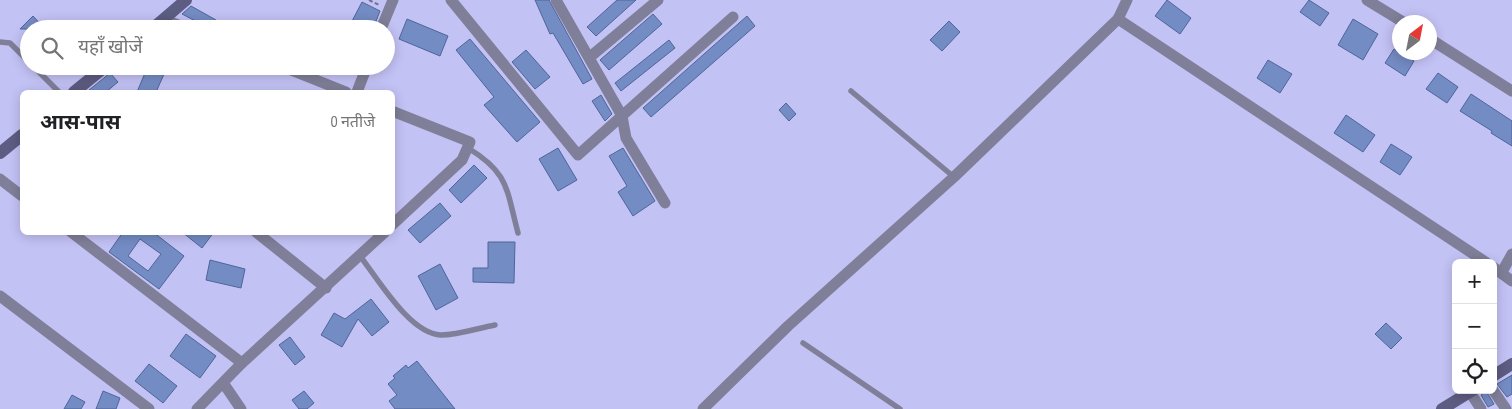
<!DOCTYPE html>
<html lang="hi">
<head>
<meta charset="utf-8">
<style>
	body { margin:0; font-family:"PT Sans Narrow","Noto Sans Devanagari",sans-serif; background:#f2f2f2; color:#202124 }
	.controls { position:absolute; right:15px; bottom:15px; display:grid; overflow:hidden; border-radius:8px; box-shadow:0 2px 12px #0003 }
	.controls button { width:45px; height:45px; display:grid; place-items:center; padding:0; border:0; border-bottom:1px solid #e0e0e0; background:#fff; color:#202124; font:25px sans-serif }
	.compass { position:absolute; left:1392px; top:15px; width:45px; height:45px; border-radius:50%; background:#fff; box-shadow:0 2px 12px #0003; rotate:32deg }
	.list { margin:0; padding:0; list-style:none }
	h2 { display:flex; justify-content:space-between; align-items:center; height:65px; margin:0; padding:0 20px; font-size:21px }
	h2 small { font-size:16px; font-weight:400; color:#757577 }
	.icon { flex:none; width:28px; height:28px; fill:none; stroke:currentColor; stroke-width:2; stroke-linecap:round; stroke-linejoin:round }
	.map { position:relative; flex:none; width:1512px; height:409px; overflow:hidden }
	.search { position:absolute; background:#fff; box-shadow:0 2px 12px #0003; left:20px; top:20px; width:375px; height:55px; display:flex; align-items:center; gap:12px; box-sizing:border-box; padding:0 18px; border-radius:28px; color:#757577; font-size:19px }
	.panel { position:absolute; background:#fff; box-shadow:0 2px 12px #0003; left:20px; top:90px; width:375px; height:145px; border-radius:8px }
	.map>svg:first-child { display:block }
	.building { fill:#748cc4; stroke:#4f659a; fill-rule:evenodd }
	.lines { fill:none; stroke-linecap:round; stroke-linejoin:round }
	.path { stroke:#706e94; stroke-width:2; stroke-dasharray:4 2.5; stroke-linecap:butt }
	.lane { stroke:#807f99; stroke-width:5.5 }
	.street { stroke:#807f99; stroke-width:11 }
	.secondary { stroke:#5d5c82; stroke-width:12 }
</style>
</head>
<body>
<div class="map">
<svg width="1512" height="409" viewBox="0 0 1512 409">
	<rect width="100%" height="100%" fill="#c3c2f5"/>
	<g class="building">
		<polygon points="535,0 549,0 592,79 583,84 553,33 550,34"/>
		<polygon points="617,0 636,0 596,36 587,27"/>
		<polygon points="1167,0 1191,18 1180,34 1155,16"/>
		<polygon points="1309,0 1329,13 1320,26 1300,12"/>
		<polygon points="362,2 380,11 373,29 357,29 350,25"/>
		<polygon points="191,6 216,20 211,29 182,14"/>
		<polygon points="653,14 662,24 609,70 600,60"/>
		<polygon points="33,16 45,29 20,29"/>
		<polygon points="747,16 755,26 651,117 643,108"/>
		<polygon points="407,19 448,36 440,56 399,39"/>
		<polygon points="1353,19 1378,34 1363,60 1338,45"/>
		<polygon points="949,21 960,32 942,51 930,40"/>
		<polygon points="470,39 540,122 517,142 484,105 494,97 456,50"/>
		<polygon points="669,40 675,48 621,91 615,83"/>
		<polygon points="1394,49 1414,61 1405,76 1385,63"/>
		<polygon points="526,50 550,77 535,89 512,62"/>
		<polygon points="1268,60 1292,74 1280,93 1257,78"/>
		<polygon points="148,66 165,72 156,92 137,92"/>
		<polygon points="110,73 118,82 106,92 91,92 89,90"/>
		<polygon points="1438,73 1458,87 1447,103 1426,89"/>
		<polygon points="1471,94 1512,121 1512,146 1491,133 1492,131 1460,111"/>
		<polygon points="601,95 612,114 605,121 592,101"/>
		<polygon points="786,103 796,114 789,121 779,110"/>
		<polygon points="1346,115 1375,135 1363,152 1334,133"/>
		<polygon points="1391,144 1412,157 1400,175 1380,162"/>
		<polygon points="558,148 577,180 558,191 539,159"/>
		<polygon points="623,148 655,201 633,216 618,192 627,186 609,156"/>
		<polygon points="474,165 487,178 461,203 449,190"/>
		<polygon points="440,203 451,216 420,243 408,230"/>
		<path d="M123 232H153L184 256 159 289 109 252ZM140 239 161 254 148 271 128 256Z"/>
		<polygon points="182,232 214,232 202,248"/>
		<polygon points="488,242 515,242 514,283 473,282 473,268 488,268"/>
		<polygon points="210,260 245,269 241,288 206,280"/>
		<polygon points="440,264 458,298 436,310 418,276"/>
		<polygon points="371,299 389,322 372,336 358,319 342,347 321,335 334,313 345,319"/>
		<polygon points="1386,323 1402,338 1391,349 1375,334"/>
		<polygon points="186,334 216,356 200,378 170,356"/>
		<polygon points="290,337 305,357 295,365 279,345"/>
		<polygon points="417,361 455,409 395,409 389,401 397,395 388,384 395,378 393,376 406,365 408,368"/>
		<polygon points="149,364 177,386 163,403 135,381"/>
		<polygon points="1512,375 1512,394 1507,397 1497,384"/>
		<polygon points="103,391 120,398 116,409 96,409"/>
		<polygon points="304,391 314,403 307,409 299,409 292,400"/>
		<polygon points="1486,391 1494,404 1488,407 1481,395"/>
		<polygon points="72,395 85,402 81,409 64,409"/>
	</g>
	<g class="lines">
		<polyline class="path" points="369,0 379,5"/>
		<g class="lane">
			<polyline points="0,42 10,43 29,62"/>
			<polyline points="33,66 59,92"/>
			<polyline points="851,91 954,177"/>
			<path d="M468 148C509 173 506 188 518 233"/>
			<path d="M360 256C378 279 410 334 441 335 459 335 478 328 495 325"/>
			<polyline points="803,343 900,409"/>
		</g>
		<g class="street">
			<polyline points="451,0 578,155 733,17"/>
			<polyline points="556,0 622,116 626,138 665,203"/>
			<polyline points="1367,0 1403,22"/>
			<polyline points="164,19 188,29"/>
			<polyline points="1118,19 1127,0"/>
			<polyline points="381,29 393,0"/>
			<polyline points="1430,39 1512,91"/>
			<polyline points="590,57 658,0"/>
			<polyline points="281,66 346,92"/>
			<polyline points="357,92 367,66"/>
			<polyline points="392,111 470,142 462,160 392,225"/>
			<polyline points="0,179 22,196"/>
			<polyline points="71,232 242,363"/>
			<polyline points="256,232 326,288"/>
			<polyline points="1493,267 1512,281"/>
			<polyline points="1502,272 1512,254"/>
			<polyline points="0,296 149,409"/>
			<polyline points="224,384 241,409"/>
			<polyline points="1493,390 1506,409"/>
			<polyline points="1470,392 1481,409"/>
			<polyline points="197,409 242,363 385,232"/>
			<polyline points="703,409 788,326 954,177 1118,19 1487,263"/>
		</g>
		<g class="secondary">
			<polyline points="152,29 186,0"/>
			<polyline points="74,92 106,66"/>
			<polyline points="0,153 22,135"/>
			<polyline points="1493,376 1512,364"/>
			<polyline points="1442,409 1473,390"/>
		</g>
	</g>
</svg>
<div class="controls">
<button>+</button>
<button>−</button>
<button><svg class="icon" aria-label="locate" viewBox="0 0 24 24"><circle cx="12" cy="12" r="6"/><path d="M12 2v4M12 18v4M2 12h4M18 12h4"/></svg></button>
</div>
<svg class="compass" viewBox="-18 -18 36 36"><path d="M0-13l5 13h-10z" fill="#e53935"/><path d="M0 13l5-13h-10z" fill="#757577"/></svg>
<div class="search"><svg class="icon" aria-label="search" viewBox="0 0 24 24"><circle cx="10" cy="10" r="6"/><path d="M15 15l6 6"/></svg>यहाँ खोजें</div>
<section class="panel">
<h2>आस-पास<small>0 नतीजे</small></h2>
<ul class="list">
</ul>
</section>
</div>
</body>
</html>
